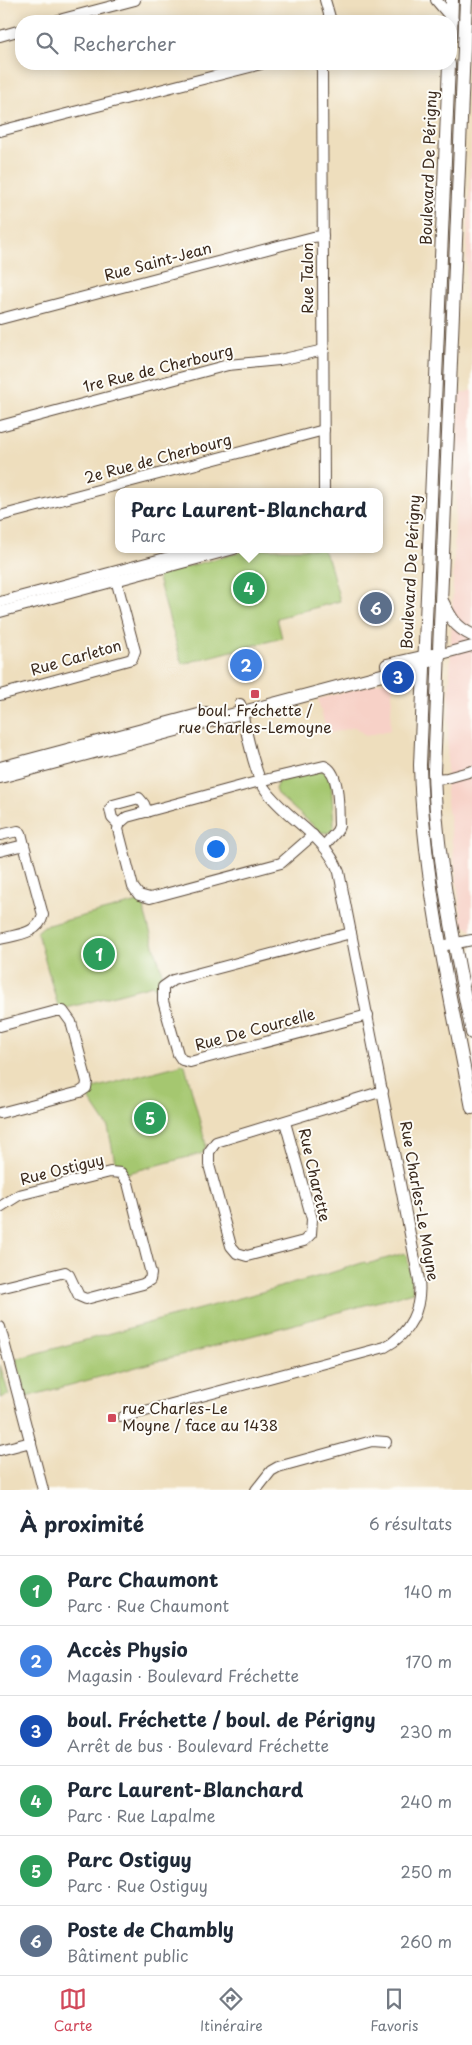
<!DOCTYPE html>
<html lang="fr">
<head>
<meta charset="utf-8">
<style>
	body { margin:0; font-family:"Playpen Sans",sans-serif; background:#f6f6f7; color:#1f2937 }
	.you { position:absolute; left:215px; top:848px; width:18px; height:18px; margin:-12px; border:4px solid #fff; border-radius:50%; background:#1a73e8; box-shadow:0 0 0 8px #1a73e833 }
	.badge { display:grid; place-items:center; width:32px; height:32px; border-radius:50%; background:#d1495b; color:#fff; font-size:16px; font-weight:700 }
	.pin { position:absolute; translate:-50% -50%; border:2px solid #fff; box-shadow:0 1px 5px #0006 }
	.popup { position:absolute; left:115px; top:488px; width:268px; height:65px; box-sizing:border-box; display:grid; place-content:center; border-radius:10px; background:#fff; filter:drop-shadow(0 1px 4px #0005); font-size:16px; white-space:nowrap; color:#747a83 }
	.popup b { font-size:19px; color:#1f2937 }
	.popup::after { content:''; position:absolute; left:50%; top:100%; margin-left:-10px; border:10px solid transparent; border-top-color:#fff }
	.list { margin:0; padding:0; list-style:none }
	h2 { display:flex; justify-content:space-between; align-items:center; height:65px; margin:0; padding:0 20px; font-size:21px }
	h2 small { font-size:16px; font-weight:400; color:#747a83 }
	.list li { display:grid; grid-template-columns:32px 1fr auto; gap:15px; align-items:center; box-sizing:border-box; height:70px; padding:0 20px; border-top:1px solid #e0e1e3 }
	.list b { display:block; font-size:19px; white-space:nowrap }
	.list p { margin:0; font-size:16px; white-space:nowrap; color:#747a83 }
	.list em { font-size:16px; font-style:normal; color:#747a83 }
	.icon { flex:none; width:28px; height:28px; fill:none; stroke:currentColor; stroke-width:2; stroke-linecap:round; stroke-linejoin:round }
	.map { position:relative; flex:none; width:472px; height:1490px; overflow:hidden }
	.search { position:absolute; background:#fff; box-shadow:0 2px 12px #0003; left:15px; right:15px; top:15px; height:55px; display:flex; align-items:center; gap:12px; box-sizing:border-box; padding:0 18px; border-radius:20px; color:#747a83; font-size:19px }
	.sheet { height:485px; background:#fff }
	nav { display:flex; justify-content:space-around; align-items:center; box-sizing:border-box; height:70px; border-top:1px solid #e0e1e3; background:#fff; font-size:14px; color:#747a83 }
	nav a { display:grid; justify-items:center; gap:2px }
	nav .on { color:#d1495b }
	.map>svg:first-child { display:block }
	.built { fill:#f7d1c7 }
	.green { fill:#a5c770; stroke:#707847 }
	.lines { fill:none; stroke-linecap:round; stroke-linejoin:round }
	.minor-casing { stroke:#564536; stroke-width:12 }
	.major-casing { stroke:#564536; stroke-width:14 }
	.minor { stroke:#fff; stroke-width:10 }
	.major { stroke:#fff; stroke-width:12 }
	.poi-dot { fill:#d1495b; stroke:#fdfcf7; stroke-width:2 }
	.labels { text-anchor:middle; stroke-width:4; stroke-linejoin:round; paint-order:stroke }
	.street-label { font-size:15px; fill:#3b2a1e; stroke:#fdfcf7 }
	.poi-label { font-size:15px; fill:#3b2a1e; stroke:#fdfcf7 }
</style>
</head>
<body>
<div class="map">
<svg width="472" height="1490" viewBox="0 0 472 1490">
	<rect width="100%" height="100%" fill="#fdfcf7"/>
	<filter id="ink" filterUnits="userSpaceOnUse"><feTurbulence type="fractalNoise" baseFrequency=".02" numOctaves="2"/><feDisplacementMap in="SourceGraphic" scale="10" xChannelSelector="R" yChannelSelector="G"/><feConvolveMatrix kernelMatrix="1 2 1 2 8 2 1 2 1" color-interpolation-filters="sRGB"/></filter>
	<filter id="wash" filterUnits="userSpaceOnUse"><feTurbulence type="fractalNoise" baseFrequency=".0096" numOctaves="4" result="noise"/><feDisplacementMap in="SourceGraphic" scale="20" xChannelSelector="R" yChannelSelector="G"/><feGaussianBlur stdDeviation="1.12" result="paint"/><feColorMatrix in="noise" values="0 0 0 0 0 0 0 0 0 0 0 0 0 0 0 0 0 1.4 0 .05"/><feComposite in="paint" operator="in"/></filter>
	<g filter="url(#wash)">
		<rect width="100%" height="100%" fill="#eedebd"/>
		<g class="built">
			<polygon points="472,122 472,299 465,301 472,127"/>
			<polygon points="472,390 472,930 462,924 446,793 459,402 460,394"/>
			<polygon points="393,679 390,730 366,736 355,727 327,734 318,699"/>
		</g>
		<g class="green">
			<polygon points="252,549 322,549 329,561 340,601 277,618 282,638 182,664 157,575"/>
			<polygon points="320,770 325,772 331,781 334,826 333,829 328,833 321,832 277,794 275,789 278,782"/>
			<polygon points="142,901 144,902 145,914 164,980 160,982 158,988 152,985 67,1008 58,1006 37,932 44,926"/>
			<polygon points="181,1063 185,1065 206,1145 203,1153 128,1173 116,1167 108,1127 86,1094 90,1089 180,1065"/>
			<polygon points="405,1253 407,1255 413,1292 26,1397 16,1359 324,1275 365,1262 367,1264"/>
			<polygon points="0,1365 9,1395 0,1398"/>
		</g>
	</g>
	<g filter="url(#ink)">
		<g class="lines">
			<g class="minor-casing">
				<g id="minor">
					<polyline points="325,0 331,21"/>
					<polyline points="436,0 453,20"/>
					<polyline points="55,21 135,0"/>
					<polyline points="0,36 21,30"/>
					<polyline points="322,64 324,492"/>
					<polyline points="0,131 261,64"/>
					<polyline points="0,319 313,237 323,236"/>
					<polyline points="0,426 228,365 279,360 324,350"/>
					<polyline points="0,516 324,430"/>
					<polyline points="0,602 199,549"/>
					<polyline points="0,612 234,549"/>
					<polyline points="438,655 472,646"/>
					<polyline points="0,695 132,659 135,651 114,572"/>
					<polyline points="434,779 447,778 472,771"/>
					<polyline points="119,825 112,818 110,809 113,805 139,798 144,804 147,812"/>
					<polyline points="0,835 18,831 21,833 24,845"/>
					<path d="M313 835 281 863 150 898 139 895 133 887 118 829 120 823 127 817 260 781 324 766C341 772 338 811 339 826L337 831 324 846"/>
					<path d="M0 851 24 845 43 915C39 934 15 935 0 939"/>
					<polyline points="351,933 173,980 163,987 163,1001 178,1054 182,1060 190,1062 368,1015"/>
					<polyline points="441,946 472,940"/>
					<polyline points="0,1026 56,1011 63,1011 71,1022 87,1082 86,1088 80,1092 0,1113"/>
					<polyline points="285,1122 312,1219 311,1234 304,1241 247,1256 237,1253 231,1246 209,1165 209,1152 216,1142 383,1091"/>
					<polyline points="0,1207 19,1195 110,1172 121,1173 128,1183 151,1274 150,1280 143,1284 86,1299 79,1296 69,1275 65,1272 0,1288"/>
					<polyline points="0,1327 43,1490"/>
					<path d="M123 1417 385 1347C410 1334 422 1308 419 1280L339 872C325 835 287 820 265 789 254 774 245 724 240 704"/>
					<polyline points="0,1450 31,1442"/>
					<polyline points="256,1490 271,1471 278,1467 372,1441 386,1442"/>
				</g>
			</g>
			<g class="major-casing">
				<g id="major">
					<path d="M466 0 434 771C436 859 455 946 472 1033"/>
					<polyline points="451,34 452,0"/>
					<path d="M449 64 420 765C423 881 450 994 472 1108"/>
					<path d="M442 601C450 617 455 627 472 635"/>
					<polyline points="387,665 431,655"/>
					<polyline points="0,768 206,713"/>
					<polyline points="0,777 423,664 430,660"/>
				</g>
			</g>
			<use href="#minor" class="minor"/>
			<use href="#major" class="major"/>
		</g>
	</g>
	<g class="poi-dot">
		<rect x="250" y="689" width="10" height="10" rx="2.5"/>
		<rect x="107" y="1413" width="10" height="10" rx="2.5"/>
	</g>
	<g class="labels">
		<g class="street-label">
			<text transform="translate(429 168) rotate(-88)" y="5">Boulevard De Périgny</text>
			<text transform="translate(158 262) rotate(-15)" y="5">Rue Saint-Jean</text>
			<text transform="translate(308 278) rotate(-90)" y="5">Rue Talon</text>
			<text transform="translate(158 369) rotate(-14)" y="5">1re Rue de Cherbourg</text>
			<text transform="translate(158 459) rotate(-15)" y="5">2e Rue de Cherbourg</text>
			<text transform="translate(411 572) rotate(-87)" y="5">Boulevard De Périgny</text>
			<text transform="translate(76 658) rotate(-16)" y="5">Rue Carleton</text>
			<text transform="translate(255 1030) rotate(-15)" y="5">Rue De Courcelle</text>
			<text transform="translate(62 1170) rotate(-14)" y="5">Rue Ostiguy</text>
			<text transform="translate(314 1175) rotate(77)" y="5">Rue Charette</text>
			<text transform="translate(419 1201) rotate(80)" y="5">Rue Charles-Le Moyne</text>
		</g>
		<g class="poi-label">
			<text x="255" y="716">boul. Fréchette /<tspan x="255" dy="17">rue Charles-Lemoyne</tspan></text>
			<text x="122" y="1414" text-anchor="start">rue Charles-Le<tspan x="122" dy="17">Moyne / face au 1438</tspan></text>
		</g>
	</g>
</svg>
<div class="you"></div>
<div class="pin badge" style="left:99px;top:954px;background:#2e9e5b">1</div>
<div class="pin badge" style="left:246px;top:665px;background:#3f7fe0">2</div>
<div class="pin badge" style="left:398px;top:677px;background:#1a4fb4">3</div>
<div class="pin badge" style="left:249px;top:588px;background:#2e9e5b">4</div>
<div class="popup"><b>Parc Laurent-Blanchard</b>Parc</div>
<div class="pin badge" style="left:150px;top:1118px;background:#2e9e5b">5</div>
<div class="pin badge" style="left:376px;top:608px;background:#5c6f8a">6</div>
<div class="search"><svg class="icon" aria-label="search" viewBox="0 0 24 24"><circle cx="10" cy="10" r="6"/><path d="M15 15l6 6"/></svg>Rechercher</div>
</div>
<section class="sheet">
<h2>À proximité<small>6 résultats</small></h2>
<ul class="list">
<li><span class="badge" style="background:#2e9e5b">1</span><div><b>Parc Chaumont</b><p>Parc · Rue Chaumont</p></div><em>140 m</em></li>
<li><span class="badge" style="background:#3f7fe0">2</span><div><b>Accès Physio</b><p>Magasin · Boulevard Fréchette</p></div><em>170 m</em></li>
<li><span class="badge" style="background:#1a4fb4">3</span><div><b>boul. Fréchette / boul. de Périgny</b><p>Arrêt de bus · Boulevard Fréchette</p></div><em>230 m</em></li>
<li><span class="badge" style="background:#2e9e5b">4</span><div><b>Parc Laurent-Blanchard</b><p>Parc · Rue Lapalme</p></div><em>240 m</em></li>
<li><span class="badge" style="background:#2e9e5b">5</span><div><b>Parc Ostiguy</b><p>Parc · Rue Ostiguy</p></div><em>250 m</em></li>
<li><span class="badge" style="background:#5c6f8a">6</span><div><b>Poste de Chambly</b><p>Bâtiment public</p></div><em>260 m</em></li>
</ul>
</section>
<nav>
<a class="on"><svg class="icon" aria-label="map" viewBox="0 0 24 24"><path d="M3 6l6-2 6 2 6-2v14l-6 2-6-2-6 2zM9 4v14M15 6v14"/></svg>Carte</a>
<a><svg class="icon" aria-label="directions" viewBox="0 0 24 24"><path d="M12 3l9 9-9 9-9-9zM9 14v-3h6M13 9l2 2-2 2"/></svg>Itinéraire</a>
<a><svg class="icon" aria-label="saved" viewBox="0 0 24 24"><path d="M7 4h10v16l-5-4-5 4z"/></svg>Favoris</a>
</nav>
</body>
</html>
